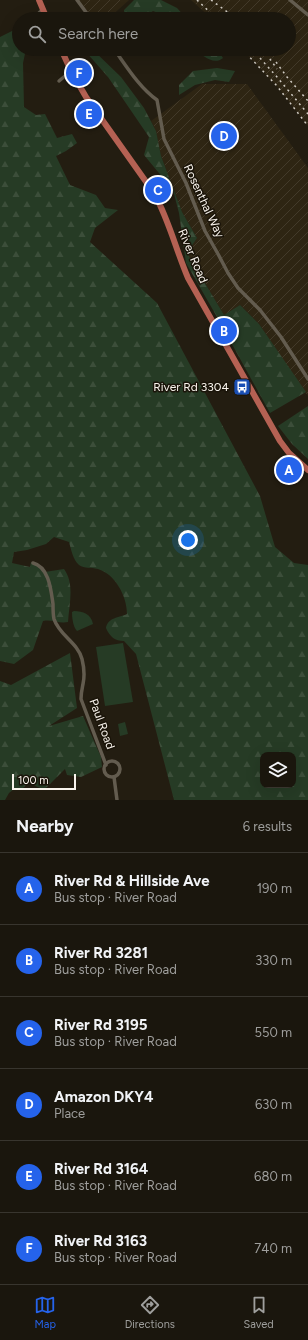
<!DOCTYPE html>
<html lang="en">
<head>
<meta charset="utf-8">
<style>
	body { margin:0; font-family:Figtree,sans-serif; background:#27231b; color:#f1f3f6 }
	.controls { position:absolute; right:12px; bottom:12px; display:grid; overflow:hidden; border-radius:8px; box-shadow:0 4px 16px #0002 }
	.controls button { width:36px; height:36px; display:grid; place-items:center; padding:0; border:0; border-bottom:1px solid #38352e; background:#1a160d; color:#f1f3f6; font:20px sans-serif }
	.scale { position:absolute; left:12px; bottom:10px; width:64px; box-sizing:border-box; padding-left:4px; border:2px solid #f9f4ed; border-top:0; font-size:11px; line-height:14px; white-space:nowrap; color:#f9f4ed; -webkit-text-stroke:3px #1a1409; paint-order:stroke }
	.you { position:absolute; left:188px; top:540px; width:14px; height:14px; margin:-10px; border:3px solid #fff; border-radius:50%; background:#1a73e8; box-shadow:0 0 0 6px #1a73e833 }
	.badge { display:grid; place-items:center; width:26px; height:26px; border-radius:50%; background:#2563eb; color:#fff; font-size:13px; font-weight:700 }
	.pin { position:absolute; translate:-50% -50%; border:2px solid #fff; box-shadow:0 1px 4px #0006 }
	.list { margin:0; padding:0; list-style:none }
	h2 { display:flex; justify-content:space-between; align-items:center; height:52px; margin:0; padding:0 16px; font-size:17px }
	h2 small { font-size:13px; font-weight:400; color:#9f9f9d }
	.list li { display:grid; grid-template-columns:26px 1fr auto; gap:12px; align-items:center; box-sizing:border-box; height:72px; padding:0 16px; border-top:1px solid #38352e }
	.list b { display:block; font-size:15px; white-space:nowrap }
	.list p { margin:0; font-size:13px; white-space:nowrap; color:#9f9f9d }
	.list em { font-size:13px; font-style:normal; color:#9f9f9d }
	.icon { flex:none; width:22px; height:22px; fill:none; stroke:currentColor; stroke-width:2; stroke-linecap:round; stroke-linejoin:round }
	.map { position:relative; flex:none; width:308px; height:800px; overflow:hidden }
	.search { position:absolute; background:#1a160d; box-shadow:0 4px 16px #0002; left:12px; right:12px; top:12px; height:44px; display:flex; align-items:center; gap:10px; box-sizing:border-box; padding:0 14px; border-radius:22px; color:#9f9f9d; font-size:15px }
	.sheet { height:484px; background:#1a160d }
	nav { display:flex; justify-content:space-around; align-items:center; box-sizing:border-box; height:56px; border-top:1px solid #38352e; background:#1a160d; font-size:11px; color:#9f9f9d }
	nav a { display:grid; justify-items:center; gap:2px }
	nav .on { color:#2563eb }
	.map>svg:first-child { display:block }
	.industrial { fill:url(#industrial-furrows) }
	.forest { fill:url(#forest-firs); fill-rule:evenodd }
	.pitch { fill:#263b25 }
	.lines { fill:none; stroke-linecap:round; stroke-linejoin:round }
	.minor { stroke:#635c4f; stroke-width:3.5 }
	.primary { stroke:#b56153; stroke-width:6 }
	.rail { stroke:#d3cec6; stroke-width:1.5; stroke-dasharray:2 4; stroke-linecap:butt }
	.labels { text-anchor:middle; stroke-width:3; stroke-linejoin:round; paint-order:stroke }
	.street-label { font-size:12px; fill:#f9f4ed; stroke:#1a1409 }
	.poi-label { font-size:12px; fill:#f9f4ed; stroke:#1a1409; text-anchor:end }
</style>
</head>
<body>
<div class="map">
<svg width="308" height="800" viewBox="0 0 308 800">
	<defs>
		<pattern id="industrial-furrows" width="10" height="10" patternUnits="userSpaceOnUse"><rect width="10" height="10" fill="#2e2513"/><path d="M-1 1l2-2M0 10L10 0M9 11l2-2" fill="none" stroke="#433a2a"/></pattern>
		<pattern id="forest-firs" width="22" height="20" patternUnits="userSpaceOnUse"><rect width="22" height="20" fill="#263b25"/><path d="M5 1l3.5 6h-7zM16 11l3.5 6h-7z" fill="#3c4e3a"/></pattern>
	</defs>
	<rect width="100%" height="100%" fill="#231d11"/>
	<g class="industrial">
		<polygon points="77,0 129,0 108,19 91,19"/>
		<polygon points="191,0 308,0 308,126 277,86 242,49 289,49 289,19 212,19"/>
		<polygon points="202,84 247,84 308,168 308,396 259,324 240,305 224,315 187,253 197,238 182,212 161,156 156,131 151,121"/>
	</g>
	<g class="forest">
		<polygon points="134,0 161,0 177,8 187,19 171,19 169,17 153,11 141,19 124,19 124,10"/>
		<path d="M14 30 19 35V49H26L23 63 24 107 36 115 45 114 57 138 72 134 77 143 66 151 56 156 70 185 96 195 105 208 118 210 95 228 90 242 157 303 260 496 275 547 294 563 308 565V800H174L136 654 124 641C115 641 110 637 106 628 108 617 119 618 127 614 127 596 115 574 98 569 91 567 85 569 79 565 73 560 71 549 69 542L54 537 46 544 27 550 14 552 12 563 30 567 31 562 36 564 45 572 64 569C75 584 69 605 68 622 59 624 52 619 43 621L33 650 14 664 0 661V37ZM263 755H293V785H263Z"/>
		<polygon points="73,49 92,49 121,77 144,108 156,131 161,156 182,212 197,238 187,253 224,315 240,305 259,324 306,392 270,413 217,317 186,263 179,213 173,190 144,155 149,137 108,77 86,52"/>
		<path d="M193 49H217L223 58C213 66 203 55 193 49Z"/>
		<polygon points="217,68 235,71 229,82 215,80 195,85 179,95 179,85 193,71"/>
		<polygon points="308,406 308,459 292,444 278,426"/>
		<path d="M70 653 77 708 49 726 83 716 101 757 102 767 81 777 67 775 65 769 45 789C39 789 34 784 28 783L23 788 14 789 9 793 5 800H0V681L11 685Z"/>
	</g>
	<g class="pitch">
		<path d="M74 611C83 611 91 614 93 624L77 631C73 627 72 618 72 612Z"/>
		<polygon points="123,643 133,702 105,706 96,647"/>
		<polygon points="125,722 128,734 120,736 118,724"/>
	</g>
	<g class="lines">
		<g class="minor">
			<polyline points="77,0 91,19"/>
			<polyline points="290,0 308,15"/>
			<polyline points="34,18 43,9"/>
			<path d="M114 49C127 67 139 87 157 100L164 139 186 183 205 231 218 254 228 273 238 288 260 310 281 337 308 379"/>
			<polyline points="59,81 71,71"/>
			<path d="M33 563C49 567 51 590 53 604 53 609 53 615 54 619 59 635 78 643 82 659 84 667 85 675 83 684 82 689 81 693 81 699L106 765"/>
			<circle cx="112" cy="769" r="8"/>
			<polyline points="114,777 117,800"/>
		</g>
		<g class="primary">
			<polyline points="39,0 47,19"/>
			<path d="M61 49 71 71 86 97 154 193C169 220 176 250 188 278L280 441 289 453 308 470"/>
		</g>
		<g class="rail">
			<polyline points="197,0 217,19"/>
			<polyline points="211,0 237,19"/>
			<polyline points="242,49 277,86 308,126"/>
			<polyline points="252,49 277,77 308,114"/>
			<polyline points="263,49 277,69"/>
			<polyline points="276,62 287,77 308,101"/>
		</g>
	</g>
	<defs>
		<g id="bus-square" transform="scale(0.9)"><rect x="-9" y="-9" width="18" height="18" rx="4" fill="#1a4fb4" stroke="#1a1409"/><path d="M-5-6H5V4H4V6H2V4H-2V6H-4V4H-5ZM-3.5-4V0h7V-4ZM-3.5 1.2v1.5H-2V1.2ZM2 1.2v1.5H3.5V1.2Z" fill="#fff"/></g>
	</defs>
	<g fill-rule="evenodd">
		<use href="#bus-square" x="242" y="387"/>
	</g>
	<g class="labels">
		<g class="street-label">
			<text transform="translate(204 201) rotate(65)" y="4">Rosenthal Way</text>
			<text transform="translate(193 256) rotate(67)" y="4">River Road</text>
			<text transform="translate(102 724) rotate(70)" y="4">Paul Road</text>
		</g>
		<g class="poi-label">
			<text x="229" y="391">River Rd 3304</text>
		</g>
	</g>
</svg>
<div class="controls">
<button><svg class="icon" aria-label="layers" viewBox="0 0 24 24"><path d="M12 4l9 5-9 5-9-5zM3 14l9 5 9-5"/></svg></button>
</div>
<div class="scale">100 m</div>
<div class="you"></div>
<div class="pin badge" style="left:289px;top:470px">A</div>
<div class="pin badge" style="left:224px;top:331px">B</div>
<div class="pin badge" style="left:158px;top:190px">C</div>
<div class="pin badge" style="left:224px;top:136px">D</div>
<div class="pin badge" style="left:89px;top:114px">E</div>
<div class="pin badge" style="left:79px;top:73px">F</div>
<div class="search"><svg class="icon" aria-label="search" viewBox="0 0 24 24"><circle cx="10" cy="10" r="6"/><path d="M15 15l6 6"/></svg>Search here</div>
</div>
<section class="sheet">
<h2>Nearby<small>6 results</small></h2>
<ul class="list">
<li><span class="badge">A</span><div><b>River Rd &amp; Hillside Ave</b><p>Bus stop · River Road</p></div><em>190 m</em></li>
<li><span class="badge">B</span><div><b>River Rd 3281</b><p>Bus stop · River Road</p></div><em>330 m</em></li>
<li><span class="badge">C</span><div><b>River Rd 3195</b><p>Bus stop · River Road</p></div><em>550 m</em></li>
<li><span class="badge">D</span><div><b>Amazon DKY4</b><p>Place</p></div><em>630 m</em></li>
<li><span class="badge">E</span><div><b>River Rd 3164</b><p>Bus stop · River Road</p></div><em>680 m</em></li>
<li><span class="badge">F</span><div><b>River Rd 3163</b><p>Bus stop · River Road</p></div><em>740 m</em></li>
</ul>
</section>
<nav>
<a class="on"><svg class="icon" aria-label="map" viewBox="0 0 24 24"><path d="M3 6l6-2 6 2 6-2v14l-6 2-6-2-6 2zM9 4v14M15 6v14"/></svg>Map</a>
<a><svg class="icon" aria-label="directions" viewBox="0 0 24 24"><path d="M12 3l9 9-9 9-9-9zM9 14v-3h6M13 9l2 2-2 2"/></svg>Directions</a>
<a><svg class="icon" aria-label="saved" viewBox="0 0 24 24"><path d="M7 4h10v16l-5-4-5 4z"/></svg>Saved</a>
</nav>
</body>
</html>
